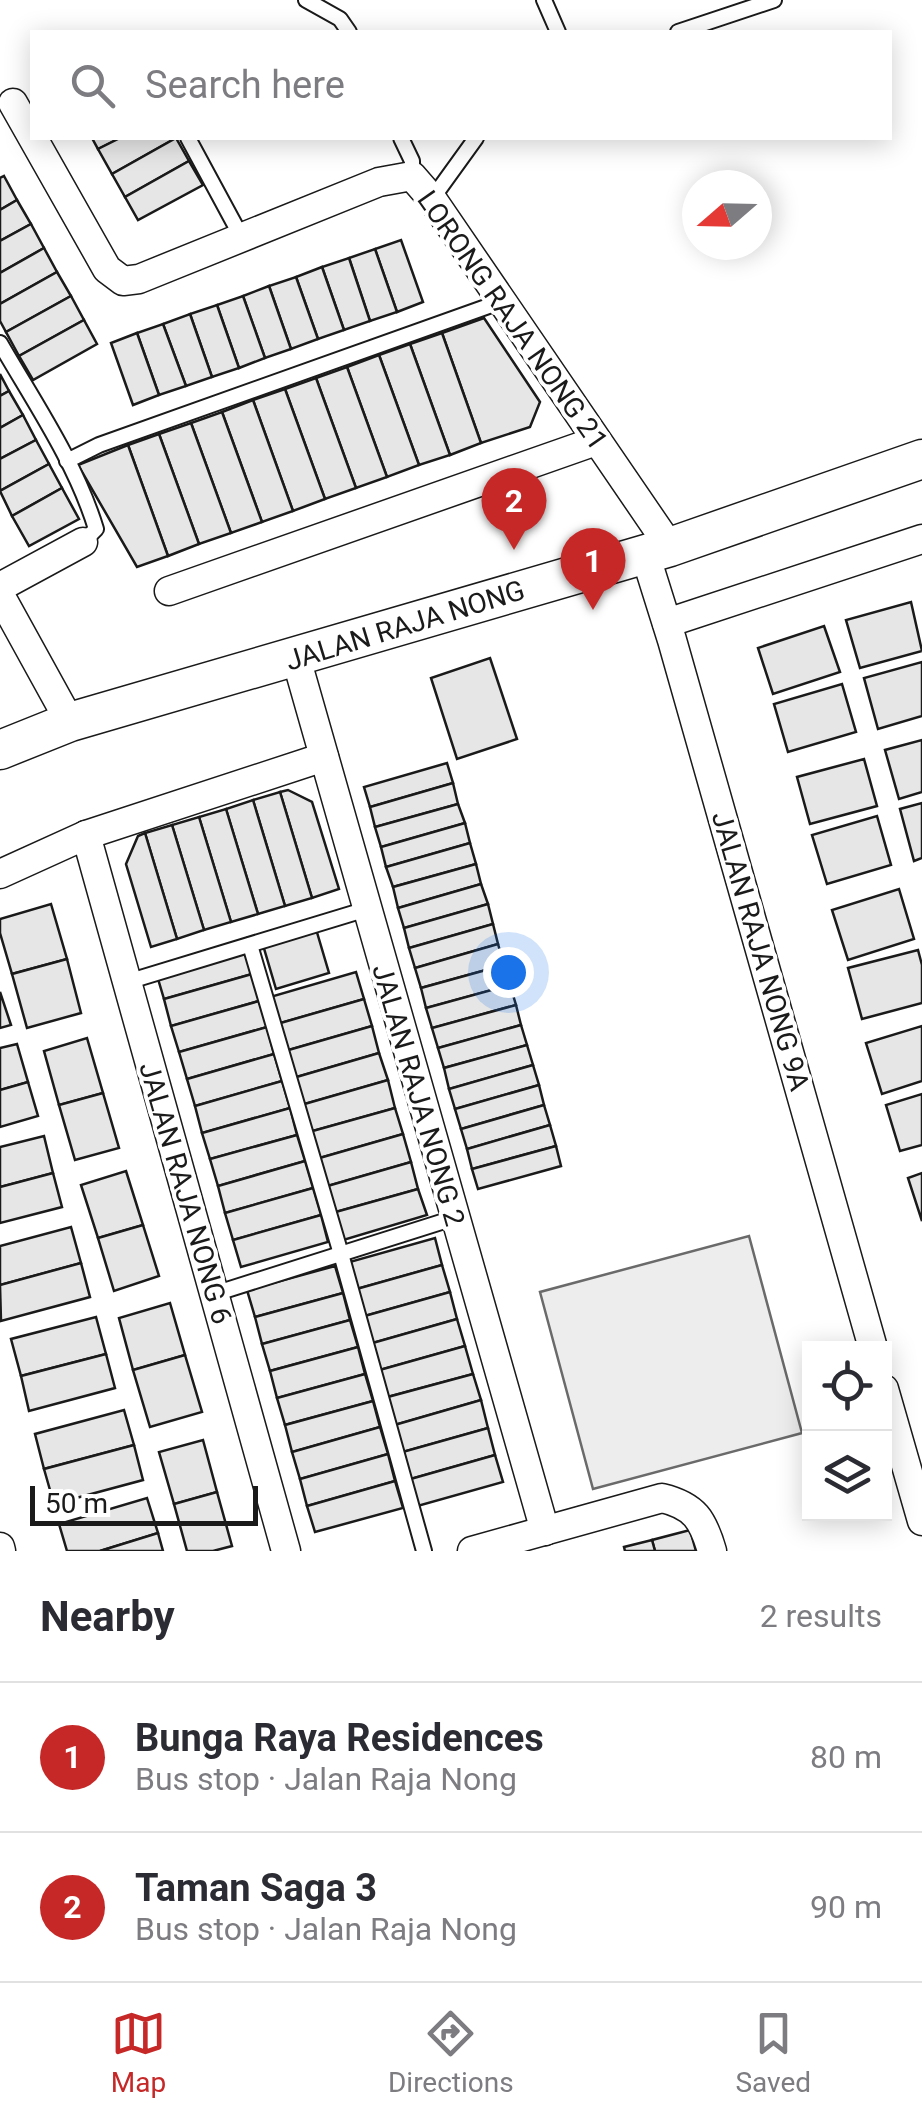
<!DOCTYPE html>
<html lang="en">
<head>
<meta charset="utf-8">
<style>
	body { margin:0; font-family:Roboto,sans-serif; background:#f7f7f7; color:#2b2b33 }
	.controls { position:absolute; right:30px; bottom:30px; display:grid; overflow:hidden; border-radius:0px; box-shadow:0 5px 25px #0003 }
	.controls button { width:90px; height:90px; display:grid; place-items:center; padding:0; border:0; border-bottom:2px solid #e1e1e2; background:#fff; color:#2b2b33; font:50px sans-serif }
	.compass { position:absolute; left:682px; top:170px; width:90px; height:90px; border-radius:50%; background:#fff; box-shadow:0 5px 25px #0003; rotate:250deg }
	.scale { position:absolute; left:30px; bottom:25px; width:228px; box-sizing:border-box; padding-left:10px; border:5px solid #1a1a1a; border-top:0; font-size:28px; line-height:35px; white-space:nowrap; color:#1a1a1a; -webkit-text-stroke:8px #fff; paint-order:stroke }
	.you { position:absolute; left:508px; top:972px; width:35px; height:35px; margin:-25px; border:8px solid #fff; border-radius:50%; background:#1a73e8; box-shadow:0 0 0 15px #1a73e833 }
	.badge { display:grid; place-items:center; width:65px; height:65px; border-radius:50%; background:#c62828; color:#fff; font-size:32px; font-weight:700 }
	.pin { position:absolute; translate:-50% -82px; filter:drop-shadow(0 2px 5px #0008) }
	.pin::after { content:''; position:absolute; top:52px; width:35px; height:30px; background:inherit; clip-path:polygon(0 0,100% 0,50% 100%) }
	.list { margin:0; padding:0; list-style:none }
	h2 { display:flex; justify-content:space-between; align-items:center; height:130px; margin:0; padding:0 40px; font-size:42px }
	h2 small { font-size:32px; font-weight:400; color:#7c7c81 }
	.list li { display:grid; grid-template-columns:65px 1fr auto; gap:30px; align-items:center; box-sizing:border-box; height:150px; padding:0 40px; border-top:2px solid #e1e1e2 }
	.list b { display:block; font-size:38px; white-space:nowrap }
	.list p { margin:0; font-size:32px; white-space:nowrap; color:#7c7c81 }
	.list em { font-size:32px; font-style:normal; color:#7c7c81 }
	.icon { flex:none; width:55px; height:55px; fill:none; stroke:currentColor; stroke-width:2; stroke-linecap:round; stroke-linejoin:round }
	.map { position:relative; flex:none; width:922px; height:1551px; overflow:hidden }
	.search { position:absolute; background:#fff; box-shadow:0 5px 25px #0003; left:30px; right:30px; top:30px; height:110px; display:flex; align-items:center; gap:25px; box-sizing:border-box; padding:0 35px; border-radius:0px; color:#7c7c81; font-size:38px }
	.sheet { height:430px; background:#fff }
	nav { display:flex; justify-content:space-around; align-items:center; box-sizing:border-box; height:140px; border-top:2px solid #e1e1e2; background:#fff; font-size:28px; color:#7c7c81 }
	nav a { display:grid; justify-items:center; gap:5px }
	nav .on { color:#c62828 }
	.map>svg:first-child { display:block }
	.built { fill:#ededed; stroke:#6a6a6a; stroke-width:2.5 }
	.building { fill:#e6e6e6; stroke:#1a1a1a; stroke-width:2.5 }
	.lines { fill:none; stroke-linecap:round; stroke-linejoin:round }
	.service-casing { stroke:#1a1a1a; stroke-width:18 }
	.minor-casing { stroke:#1a1a1a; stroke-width:31 }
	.secondary-casing { stroke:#1a1a1a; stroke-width:41 }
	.service { stroke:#fff; stroke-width:14 }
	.minor { stroke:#fff; stroke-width:28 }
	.secondary { stroke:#fff; stroke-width:38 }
	.labels { text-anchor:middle; stroke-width:8; stroke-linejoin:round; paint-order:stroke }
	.street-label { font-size:28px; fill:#1a1a1a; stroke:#fff }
</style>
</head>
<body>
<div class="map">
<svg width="922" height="1551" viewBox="0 0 922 1551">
	<rect width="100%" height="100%" fill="#fff"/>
	<polygon class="built" points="749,1236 802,1433 593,1489 540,1292"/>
	<g class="building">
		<polygon points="92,138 120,138 98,149"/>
		<polygon points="120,138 176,138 112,174 98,149"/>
		<polygon points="176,138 189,161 125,197 112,174"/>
		<polygon points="189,161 203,185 138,220 125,197"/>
		<polygon points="4,176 17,200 0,210 0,178"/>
		<polygon points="17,200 31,224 0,241 0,210"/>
		<polygon points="31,224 44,248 0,273 0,241"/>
		<polygon points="401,240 423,302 397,312 375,249"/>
		<polygon points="44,248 57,272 0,304 0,273"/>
		<polygon points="375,249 397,312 370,321 349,258"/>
		<polygon points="349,258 370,321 344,330 322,267"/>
		<polygon points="322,267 344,330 318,339 296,277"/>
		<polygon points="57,272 71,296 6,332 0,321 0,304"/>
		<polygon points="296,277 318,339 291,349 269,286"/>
		<polygon points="269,286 291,349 265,358 243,296"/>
		<polygon points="71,296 84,320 19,356 6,332"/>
		<polygon points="243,296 265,358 239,368 217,305"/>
		<polygon points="217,305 239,368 212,377 190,314"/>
		<polygon points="190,314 212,377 186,386 163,324"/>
		<polygon points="484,318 540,402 530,427 481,443 442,333"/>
		<polygon points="84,320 97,344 33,380 19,356"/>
		<polygon points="163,324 186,386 159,395 137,333"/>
		<polygon points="137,333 159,395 133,405 111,343"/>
		<polygon points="442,333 481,443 450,455 410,344"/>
		<polygon points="410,344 450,455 419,465 379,355"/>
		<polygon points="379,355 419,465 387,477 347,367"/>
		<polygon points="347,367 387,477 356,488 316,378"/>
		<polygon points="0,374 9,391 0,396"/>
		<polygon points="316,378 356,488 325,499 285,389"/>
		<polygon points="285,389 325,499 293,511 253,400"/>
		<polygon points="9,391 23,415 0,428 0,396"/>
		<polygon points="253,400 293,511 262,522 222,412"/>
		<polygon points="222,412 262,522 231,533 191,423"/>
		<polygon points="23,415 36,440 0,459 0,428"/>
		<polygon points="191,423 231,533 199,544 159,434"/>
		<polygon points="159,434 199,544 168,556 128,445"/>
		<polygon points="36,440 49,464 0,491 0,459"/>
		<polygon points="128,445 168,556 137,567 78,465"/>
		<polygon points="49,464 62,488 12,516 0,491"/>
		<polygon points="62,488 79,519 29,546 12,516"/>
		<polygon points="911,602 922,651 860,668 846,620"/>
		<polygon points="824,626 840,672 773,694 758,648"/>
		<polygon points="490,658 517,739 457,759 431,678"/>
		<polygon points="922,662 922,716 878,729 864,678"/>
		<polygon points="842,684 856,732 788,752 774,704"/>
		<polygon points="922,740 922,792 899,799 885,750"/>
		<polygon points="864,759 877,806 810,824 797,777"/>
		<polygon points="447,763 453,783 370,807 364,787"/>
		<polygon points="453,783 458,804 375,827 370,807"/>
		<polygon points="288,790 312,802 339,889 312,898 280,792"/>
		<polygon points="280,792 312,898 285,906 253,800"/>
		<polygon points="253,800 285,906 258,914 226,809"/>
		<polygon points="922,803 922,858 914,861 900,809"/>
		<polygon points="458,804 465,823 381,847 375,827"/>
		<polygon points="226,809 258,914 231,922 199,817"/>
		<polygon points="877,816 891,865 827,884 812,835"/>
		<polygon points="199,817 231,922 204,930 172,825"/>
		<polygon points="465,823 470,843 386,867 381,847"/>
		<polygon points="172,825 204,930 177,939 145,833"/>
		<polygon points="145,833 177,939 151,947 126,864 138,836"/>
		<polygon points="470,843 476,864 393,887 386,867"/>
		<polygon points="476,864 481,884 398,908 393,887"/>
		<polygon points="481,884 488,904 404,928 398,908"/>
		<polygon points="899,889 914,939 848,960 832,910"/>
		<polygon points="51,904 67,959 12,974 0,933 0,919"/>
		<polygon points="488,904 493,924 409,948 404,928"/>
		<polygon points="493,924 498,944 415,968 409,948"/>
		<polygon points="316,929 329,973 276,989 263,945"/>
		<polygon points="498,944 504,965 421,988 415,968"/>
		<polygon points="244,947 252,974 164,999 156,972"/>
		<polygon points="918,950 922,965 922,1003 862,1019 848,968"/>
		<polygon points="67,959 81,1013 27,1028 12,974"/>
		<polygon points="504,965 510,985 426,1008 421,988"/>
		<polygon points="356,972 364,999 277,1024 270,997"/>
		<polygon points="252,974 259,1001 171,1026 164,999"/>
		<polygon points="510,985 516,1005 432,1028 426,1008"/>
		<polygon points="0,992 11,1025 0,1028"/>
		<polygon points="364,999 372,1026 285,1051 277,1024"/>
		<polygon points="259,1001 267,1027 179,1052 171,1026"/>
		<polygon points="516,1005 521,1025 438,1048 432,1028"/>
		<polygon points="521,1025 527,1045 444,1068 438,1048"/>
		<polygon points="372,1026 379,1053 293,1078 285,1051"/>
		<polygon points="922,1026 922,1081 882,1094 866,1043"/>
		<polygon points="267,1027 274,1054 187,1079 179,1052"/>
		<polygon points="87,1038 103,1093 59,1105 44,1051"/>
		<polygon points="17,1044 28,1082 0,1090 0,1048"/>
		<polygon points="527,1045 533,1065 449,1089 444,1068"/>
		<polygon points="379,1053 388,1080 301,1105 293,1078"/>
		<polygon points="274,1054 282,1081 195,1106 187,1079"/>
		<polygon points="533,1065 539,1085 455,1109 449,1089"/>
		<polygon points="388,1080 395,1108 309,1132 301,1105"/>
		<polygon points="282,1081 290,1108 202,1133 195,1106"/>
		<polygon points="28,1082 38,1116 0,1127 0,1090"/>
		<polygon points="539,1085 544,1105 461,1129 455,1109"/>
		<polygon points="103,1093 119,1148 75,1160 59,1105"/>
		<polygon points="922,1094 922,1145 900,1151 886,1105"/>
		<polygon points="544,1105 550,1125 467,1149 461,1129"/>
		<polygon points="290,1108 297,1135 210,1159 202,1133"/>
		<polygon points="395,1108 403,1134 316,1159 309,1132"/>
		<polygon points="550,1125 556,1146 472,1169 467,1149"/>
		<polygon points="403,1134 411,1162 324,1187 316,1159"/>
		<polygon points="297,1135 305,1161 218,1186 210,1159"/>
		<polygon points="44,1136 53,1173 0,1187 0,1147"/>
		<polygon points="556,1146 561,1166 478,1189 472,1169"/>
		<polygon points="305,1161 313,1188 225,1213 218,1186"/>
		<polygon points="411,1162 418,1189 332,1213 324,1187"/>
		<polygon points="126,1171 143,1225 98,1238 81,1185"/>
		<polygon points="53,1173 62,1207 0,1223 0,1187"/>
		<polygon points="922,1173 922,1221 908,1178"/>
		<polygon points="313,1188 321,1215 233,1240 225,1213"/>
		<polygon points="418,1189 427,1215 340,1241 332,1213"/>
		<polygon points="321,1215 328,1242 241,1267 233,1240"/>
		<polygon points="143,1225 159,1276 114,1291 98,1238"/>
		<polygon points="71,1227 81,1263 0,1285 0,1246"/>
		<polygon points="435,1238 442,1265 353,1290 346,1263"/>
		<polygon points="81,1263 90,1297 1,1321 0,1285"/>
		<polygon points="442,1265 450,1292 361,1317 353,1290"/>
		<polygon points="335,1266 343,1293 255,1317 247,1290"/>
		<polygon points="450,1292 457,1319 369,1344 361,1317"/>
		<polygon points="343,1293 350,1320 262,1344 255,1317"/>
		<polygon points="170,1303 185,1355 133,1370 119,1318"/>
		<polygon points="96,1317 106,1354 21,1376 11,1339"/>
		<polygon points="457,1319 465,1346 376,1371 369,1344"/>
		<polygon points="350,1320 358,1347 270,1371 262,1344"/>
		<polygon points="465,1346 473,1374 384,1398 376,1371"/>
		<polygon points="358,1347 365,1374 277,1398 270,1371"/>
		<polygon points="106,1354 115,1388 29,1411 21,1376"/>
		<polygon points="185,1355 202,1412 150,1427 133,1370"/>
		<polygon points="365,1374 373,1401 285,1425 277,1398"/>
		<polygon points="473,1374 481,1400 391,1426 384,1398"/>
		<polygon points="481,1400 488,1428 399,1453 391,1426"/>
		<polygon points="373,1401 380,1427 292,1452 285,1425"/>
		<polygon points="124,1410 134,1445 44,1469 35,1434"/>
		<polygon points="380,1427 388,1454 300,1479 292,1452"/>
		<polygon points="488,1428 495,1455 407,1480 399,1453"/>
		<polygon points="203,1440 217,1492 174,1504 159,1452"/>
		<polygon points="134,1445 143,1480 54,1504 44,1469"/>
		<polygon points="388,1454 395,1481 307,1506 300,1479"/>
		<polygon points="495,1455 503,1482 414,1507 407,1480"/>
		<polygon points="395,1481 403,1508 315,1532 307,1506"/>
		<polygon points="217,1492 232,1546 213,1551 187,1551 174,1504"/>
		<polygon points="147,1498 158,1533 100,1551 67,1551 59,1524"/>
		<polygon points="690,1530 696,1551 655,1551 652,1540"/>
		<polygon points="158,1533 163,1551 100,1551"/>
		<polygon points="652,1540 655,1551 625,1551 624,1547"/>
	</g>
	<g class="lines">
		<g class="service-casing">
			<g id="service">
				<polyline points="306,0 340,19 349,32"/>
				<polyline points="544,0 558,32"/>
				<polyline points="678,32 774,0"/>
				<polyline points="188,138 242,238"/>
				<polyline points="401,138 412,161 412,176"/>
				<polyline points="432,199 476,138"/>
				<path d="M0 343C34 402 76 463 96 529L83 542"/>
				<polyline points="67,461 99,445 500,302"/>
				<polyline points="250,945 341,1254 424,1551"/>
				<polyline points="127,982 367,909"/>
				<polyline points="214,1294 454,1218"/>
			</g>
		</g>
		<g class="minor-casing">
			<g id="minor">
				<polyline points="13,103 107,269 123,281 139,279 379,182 412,176 432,199 670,547"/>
				<polyline points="645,554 672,640 873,1348"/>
				<polyline points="0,587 83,542"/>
				<polyline points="169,591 596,441"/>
				<polyline points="0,595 70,722"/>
				<polyline points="667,623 922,539"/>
				<polyline points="296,658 545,1531"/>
				<polyline points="86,835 286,1551"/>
				<polyline points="0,874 86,835 324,757"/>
				<polyline points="884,1389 922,1521"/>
				<polyline points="0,1547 1,1551"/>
				<path d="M472 1551 662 1498C695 1506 703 1520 712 1551"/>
			</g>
		</g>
		<g class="secondary-casing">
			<polyline id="secondary" points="0,750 70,722 670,547 922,459"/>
		</g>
		<use href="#service" class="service"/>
		<use href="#minor" class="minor"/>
		<use href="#secondary" class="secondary"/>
	</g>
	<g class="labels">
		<g class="street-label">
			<text transform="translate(513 320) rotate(55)" y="10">LORONG RAJA NONG 21</text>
			<text transform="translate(405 625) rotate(-17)" y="10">JALAN RAJA NONG</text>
			<text transform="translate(761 951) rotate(74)" y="10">JALAN RAJA NONG 9A</text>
			<text transform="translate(419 1095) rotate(74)" y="10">JALAN RAJA NONG 2</text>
			<text transform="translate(186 1193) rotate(74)" y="10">JALAN RAJA NONG 6</text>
		</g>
	</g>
</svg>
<div class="controls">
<button><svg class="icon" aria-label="locate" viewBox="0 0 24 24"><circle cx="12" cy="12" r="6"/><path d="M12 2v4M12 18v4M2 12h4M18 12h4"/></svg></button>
<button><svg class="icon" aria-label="layers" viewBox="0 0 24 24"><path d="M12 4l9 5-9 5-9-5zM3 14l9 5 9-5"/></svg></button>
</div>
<svg class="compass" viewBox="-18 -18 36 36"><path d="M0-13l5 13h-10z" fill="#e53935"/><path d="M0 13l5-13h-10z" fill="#7c7c81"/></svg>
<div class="scale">50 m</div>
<div class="you"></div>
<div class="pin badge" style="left:593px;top:610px">1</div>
<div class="pin badge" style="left:514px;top:550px">2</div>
<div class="search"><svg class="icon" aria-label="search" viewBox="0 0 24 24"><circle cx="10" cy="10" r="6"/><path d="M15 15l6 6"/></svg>Search here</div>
</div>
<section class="sheet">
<h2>Nearby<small>2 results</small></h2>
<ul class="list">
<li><span class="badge">1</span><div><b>Bunga Raya Residences</b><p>Bus stop · Jalan Raja Nong</p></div><em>80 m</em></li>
<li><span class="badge">2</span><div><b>Taman Saga 3</b><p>Bus stop · Jalan Raja Nong</p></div><em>90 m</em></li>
</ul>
</section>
<nav>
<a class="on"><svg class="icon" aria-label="map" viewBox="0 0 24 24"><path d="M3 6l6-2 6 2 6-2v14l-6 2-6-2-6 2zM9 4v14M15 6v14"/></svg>Map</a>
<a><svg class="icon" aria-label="directions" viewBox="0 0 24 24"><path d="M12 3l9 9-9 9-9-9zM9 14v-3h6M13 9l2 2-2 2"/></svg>Directions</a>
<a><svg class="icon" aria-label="saved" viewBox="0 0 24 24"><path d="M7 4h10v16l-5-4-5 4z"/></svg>Saved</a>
</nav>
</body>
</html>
